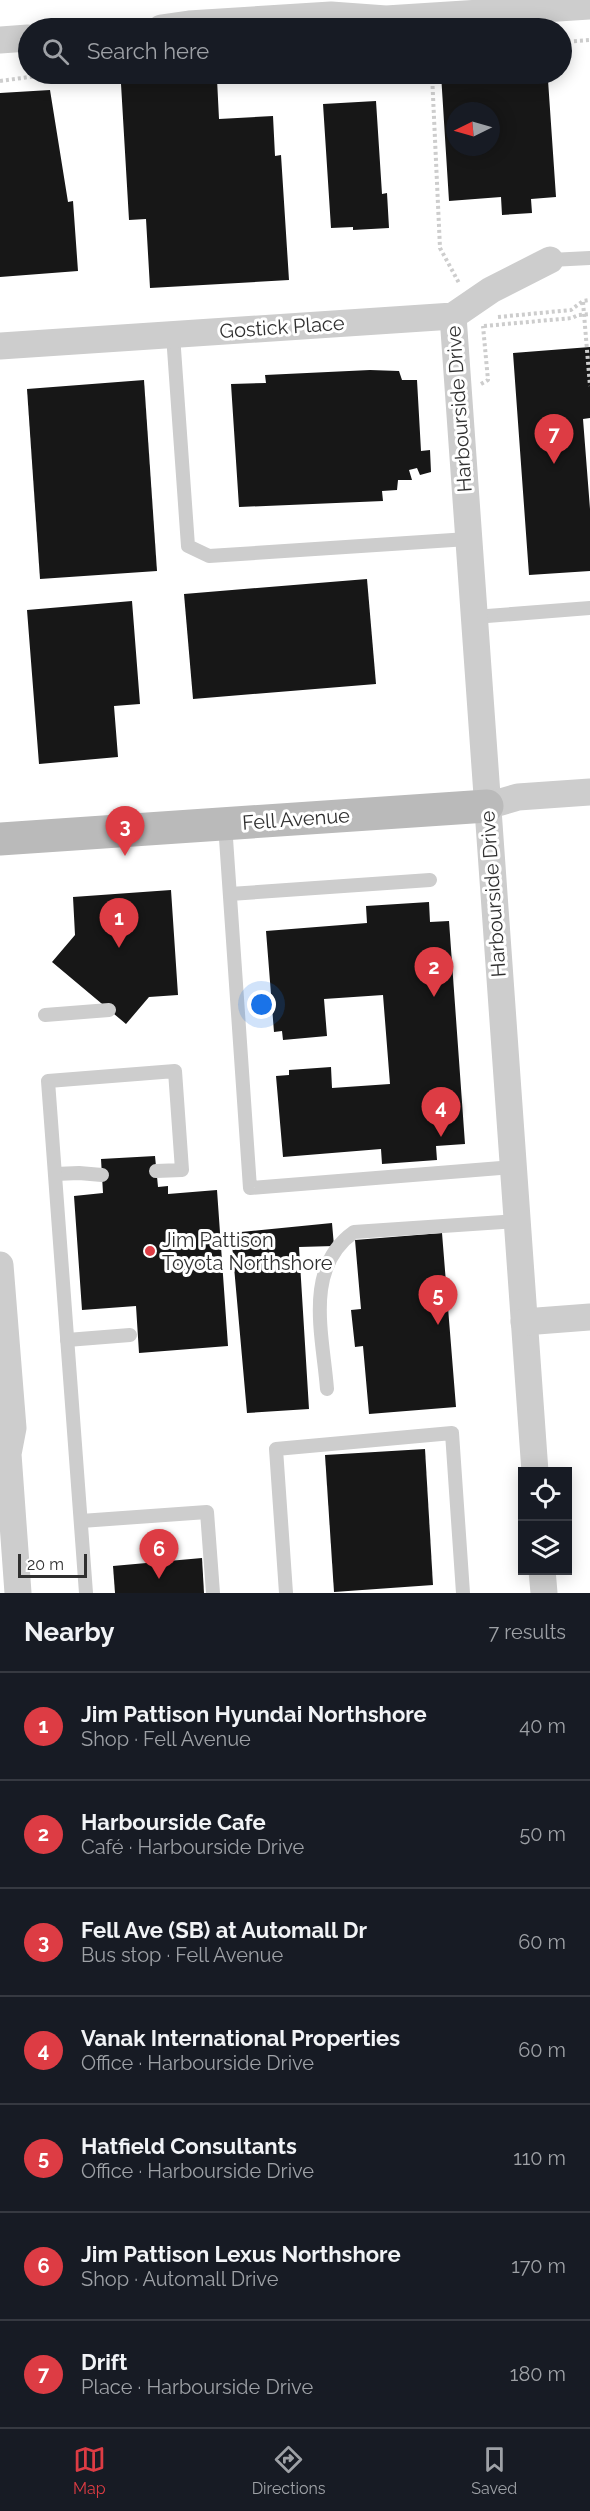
<!DOCTYPE html>
<html lang="en">
<head>
<meta charset="utf-8">
<style>
	body { margin:0; font-family:Raleway,sans-serif; background:#242831; color:#f1f3f6 }
	.controls { position:absolute; right:18px; bottom:18px; display:grid; overflow:hidden; border-radius:0px; box-shadow:0 3px 15px #0003 }
	.controls button { width:54px; height:54px; display:grid; place-items:center; padding:0; border:0; border-bottom:2px solid #363941; background:#171b24; color:#f1f3f6; font:30px sans-serif }
	.compass { position:absolute; left:446px; top:102px; width:54px; height:54px; border-radius:50%; background:#171b24; box-shadow:0 3px 15px #0003; rotate:265deg }
	.scale { position:absolute; left:18px; bottom:15px; width:69px; box-sizing:border-box; padding-left:6px; border:3px solid #303030; border-top:0; font-size:16px; line-height:21px; white-space:nowrap; color:#303030; -webkit-text-stroke:4px #fff; paint-order:stroke }
	.you { position:absolute; left:262px; top:1005px; width:21px; height:21px; margin:-15px; border:4px solid #fff; border-radius:50%; background:#1a73e8; box-shadow:0 0 0 9px #1a73e833 }
	.badge { display:grid; place-items:center; width:39px; height:39px; border-radius:50%; background:#dd3c44; color:#fff; font-size:20px; font-weight:700 }
	.pin { position:absolute; translate:-50% -50px; filter:drop-shadow(0 2px 3px #0008) }
	.pin::after { content:''; position:absolute; top:32px; width:21px; height:18px; background:inherit; clip-path:polygon(0 0,100% 0,50% 100%) }
	.list { margin:0; padding:0; list-style:none }
	h2 { display:flex; justify-content:space-between; align-items:center; height:78px; margin:0; padding:0 24px; font-size:26px }
	h2 small { font-size:20px; font-weight:400; color:#9ea1a6 }
	.list li { display:grid; grid-template-columns:39px 1fr auto; gap:18px; align-items:center; box-sizing:border-box; height:108px; padding:0 24px; border-top:2px solid #363941 }
	.list b { display:block; font-size:22px; white-space:nowrap }
	.list p { margin:0; font-size:20px; white-space:nowrap; color:#9ea1a6 }
	.list em { font-size:20px; font-style:normal; color:#9ea1a6 }
	.icon { flex:none; width:33px; height:33px; fill:none; stroke:currentColor; stroke-width:2; stroke-linecap:round; stroke-linejoin:round }
	.map { position:relative; flex:none; width:590px; height:1593px; overflow:hidden }
	.search { position:absolute; background:#171b24; box-shadow:0 3px 15px #0003; left:18px; right:18px; top:18px; height:66px; display:flex; align-items:center; gap:15px; box-sizing:border-box; padding:0 21px; border-radius:33px; color:#9ea1a6; font-size:22px }
	.sheet { height:834px; background:#171b24 }
	nav { display:flex; justify-content:space-around; align-items:center; box-sizing:border-box; height:84px; border-top:2px solid #363941; background:#171b24; font-size:16px; color:#9ea1a6 }
	nav a { display:grid; justify-items:center; gap:3px }
	nav .on { color:#dd3c44 }
	.map>svg:first-child { display:block }
	.building { fill:#171717; fill-rule:evenodd }
	.lines { fill:none; stroke-linecap:round; stroke-linejoin:round }
	.path { stroke:#cdcdcd; stroke-width:4; stroke-dasharray:3 3; stroke-linecap:butt }
	.lane { stroke:#cdcdcd; stroke-width:14 }
	.street { stroke:#cdcdcd; stroke-width:27 }
	.secondary { stroke:#bababa; stroke-width:33 }
	.poi-dot { fill:#dd3c44; stroke:#fff; stroke-width:2 }
	.labels { text-anchor:middle; stroke-width:6; stroke-linejoin:round; paint-order:stroke }
	.street-label { font-size:20px; fill:#303030; stroke:#fff }
	.poi-label { font-size:20px; fill:#303030; stroke:#fff; text-anchor:start }
</style>
</head>
<body>
<div class="map">
<svg width="590" height="1593" viewBox="0 0 590 1593">
	<rect width="100%" height="100%" fill="#fff"/>
	<g class="building">
		<path d="M441 74H520V82L548 80 556 197 531 199 532 213 502 215 501 197 449 201ZM455 111H491V147H455Z"/>
		<polygon points="217,79 219,119 273,116 275,156 281,155 289,280 150,288 146,219 129,220 121,84"/>
		<polygon points="50,90 68,202 73,201 78,271 0,277 0,93"/>
		<polygon points="376,101 382,194 387,193 389,228 353,230 353,227 331,228 323,104"/>
		<polygon points="590,347 590,418 583,419 590,509 590,571 529,575 513,353"/>
		<polygon points="370,370 399,371 402,380 417,380 421,451 430,450 431,472 420,475 417,468 409,470 412,480 398,480 397,490 382,491 383,501 239,507 231,384 266,383 265,375"/>
		<polygon points="144,380 157,571 40,579 27,389"/>
		<polygon points="367,579 376,684 193,699 184,594"/>
		<polygon points="132,601 140,704 114,706 118,757 39,764 27,610"/>
		<polygon points="171,890 178,995 149,997 126,1024 52,962 75,935 73,897"/>
		<polygon points="429,902 430,922 449,921 465,1144 436,1146 437,1160 382,1164 381,1149 283,1157 276,1076 289,1075 289,1070 331,1067 332,1088 390,1084 383,995 324,999 327,1036 283,1040 282,1031 274,1032 266,931 367,923 366,906"/>
		<polygon points="155,1156 158,1187 168,1186 168,1194 217,1190 228,1346 139,1353 136,1306 82,1310 74,1196 103,1193 101,1159"/>
		<polygon points="332,1223 334,1246 299,1247 309,1409 247,1413 231,1233"/>
		<polygon points="442,1233 456,1407 369,1414 363,1346 355,1347 351,1310 361,1309 355,1240"/>
		<polygon points="425,1449 433,1585 334,1592 325,1455"/>
		<polygon points="202,1558 204,1593 115,1593 113,1566"/>
	</g>
	<g class="lines">
		<g class="path">
			<polyline points="562,42 590,40"/>
			<polyline points="432,74 440,248 459,283"/>
			<polyline points="0,81 51,74"/>
			<polyline points="583,302 590,386"/>
			<polyline points="498,317 571,310 583,301 590,300"/>
			<polyline points="484,326 572,318 578,315 590,314"/>
			<polyline points="481,384 488,380 483,326"/>
		</g>
		<g class="lane">
			<polyline points="550,260 590,258"/>
			<polyline points="173,335 188,546 209,556 468,539"/>
			<polyline points="474,617 590,608"/>
			<polyline points="225,824 250,1188 513,1167"/>
			<polyline points="230,894 430,880"/>
			<polyline points="45,1015 109,1010"/>
			<polyline points="55,1174 79,1173 102,1175"/>
			<polyline points="67,1340 130,1335"/>
			<path d="M327 1389C323 1336 303 1268 354 1232L517 1221"/>
			<polyline points="81,1521 207,1512 213,1593"/>
			<polyline points="86,1593 48,1081 175,1071 182,1170 156,1171"/>
			<polyline points="286,1593 276,1449 452,1433 463,1593"/>
		</g>
		<g class="street">
			<polyline points="161,28 189,24 331,15 386,19 590,6"/>
			<polyline points="0,40 28,38"/>
			<polyline points="453,316 535,1472"/>
			<polyline points="0,346 453,316 491,290 550,260"/>
			<polyline points="487,806 518,797 590,792"/>
			<polyline points="0,1265 13,1428 8,1454 18,1593"/>
			<polyline points="524,1322 590,1317"/>
			<polyline points="542,1570 544,1593"/>
		</g>
		<polyline class="secondary" points="0,839 487,806"/>
	</g>
	<circle class="poi-dot" cx="150" cy="1251" r="6"/>
	<g class="labels">
		<g class="street-label">
			<text transform="translate(282 327) rotate(-4)" y="7">Gostick Place</text>
			<text transform="translate(459 409) rotate(-94)" y="7">Harbourside Drive</text>
			<text transform="translate(296 819) rotate(-4)" y="7">Fell Avenue</text>
			<text transform="translate(493 894) rotate(-94)" y="7">Harbourside Drive</text>
		</g>
		<g class="poi-label">
			<text x="162" y="1247">Jim Pattison<tspan x="162" dy="23">Toyota Northshore</tspan></text>
		</g>
	</g>
</svg>
<div class="controls">
<button><svg class="icon" aria-label="locate" viewBox="0 0 24 24"><circle cx="12" cy="12" r="6"/><path d="M12 2v4M12 18v4M2 12h4M18 12h4"/></svg></button>
<button><svg class="icon" aria-label="layers" viewBox="0 0 24 24"><path d="M12 4l9 5-9 5-9-5zM3 14l9 5 9-5"/></svg></button>
</div>
<svg class="compass" viewBox="-18 -18 36 36"><path d="M0-13l5 13h-10z" fill="#e53935"/><path d="M0 13l5-13h-10z" fill="#9ea1a6"/></svg>
<div class="scale">20 m</div>
<div class="you"></div>
<div class="pin badge" style="left:119px;top:948px">1</div>
<div class="pin badge" style="left:434px;top:997px">2</div>
<div class="pin badge" style="left:125px;top:856px">3</div>
<div class="pin badge" style="left:441px;top:1137px">4</div>
<div class="pin badge" style="left:438px;top:1325px">5</div>
<div class="pin badge" style="left:159px;top:1579px">6</div>
<div class="pin badge" style="left:554px;top:464px">7</div>
<div class="search"><svg class="icon" aria-label="search" viewBox="0 0 24 24"><circle cx="10" cy="10" r="6"/><path d="M15 15l6 6"/></svg>Search here</div>
</div>
<section class="sheet">
<h2>Nearby<small>7 results</small></h2>
<ul class="list">
<li><span class="badge">1</span><div><b>Jim Pattison Hyundai Northshore</b><p>Shop · Fell Avenue</p></div><em>40 m</em></li>
<li><span class="badge">2</span><div><b>Harbourside Cafe</b><p>Café · Harbourside Drive</p></div><em>50 m</em></li>
<li><span class="badge">3</span><div><b>Fell Ave (SB) at Automall Dr</b><p>Bus stop · Fell Avenue</p></div><em>60 m</em></li>
<li><span class="badge">4</span><div><b>Vanak International Properties</b><p>Office · Harbourside Drive</p></div><em>60 m</em></li>
<li><span class="badge">5</span><div><b>Hatfield Consultants</b><p>Office · Harbourside Drive</p></div><em>110 m</em></li>
<li><span class="badge">6</span><div><b>Jim Pattison Lexus Northshore</b><p>Shop · Automall Drive</p></div><em>170 m</em></li>
<li><span class="badge">7</span><div><b>Drift</b><p>Place · Harbourside Drive</p></div><em>180 m</em></li>
</ul>
</section>
<nav>
<a class="on"><svg class="icon" aria-label="map" viewBox="0 0 24 24"><path d="M3 6l6-2 6 2 6-2v14l-6 2-6-2-6 2zM9 4v14M15 6v14"/></svg>Map</a>
<a><svg class="icon" aria-label="directions" viewBox="0 0 24 24"><path d="M12 3l9 9-9 9-9-9zM9 14v-3h6M13 9l2 2-2 2"/></svg>Directions</a>
<a><svg class="icon" aria-label="saved" viewBox="0 0 24 24"><path d="M7 4h10v16l-5-4-5 4z"/></svg>Saved</a>
</nav>
</body>
</html>
